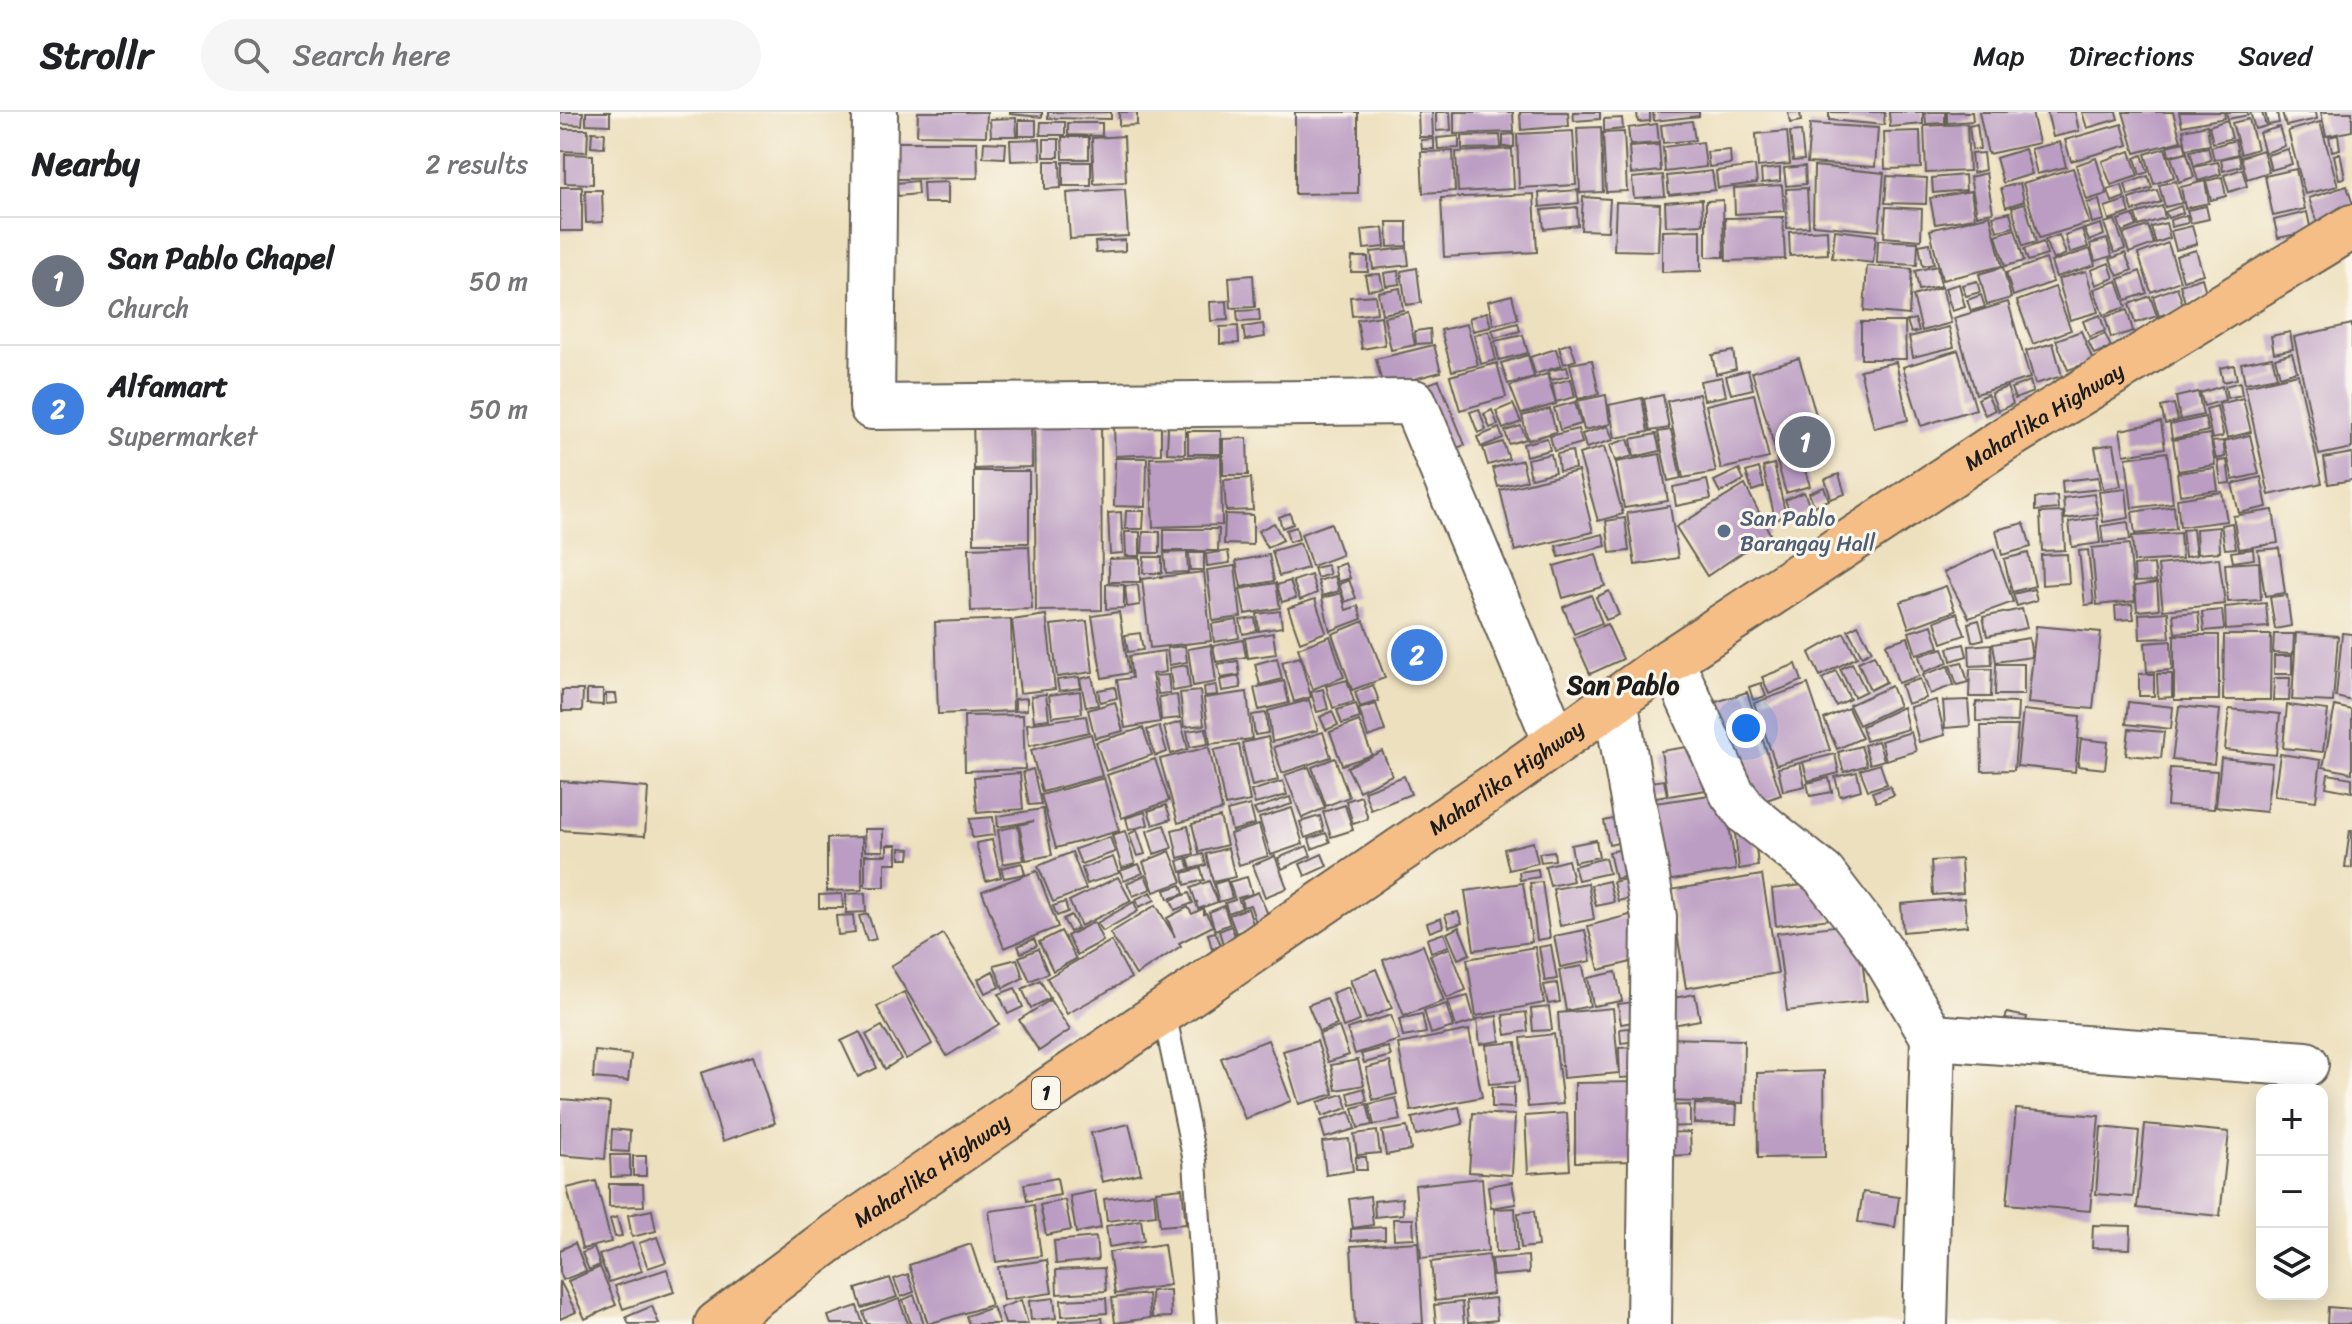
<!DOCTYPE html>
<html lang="en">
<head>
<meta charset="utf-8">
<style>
	body { margin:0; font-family:Sriracha,sans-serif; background:#f6f6f6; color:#202124 }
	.controls { position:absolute; right:24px; bottom:24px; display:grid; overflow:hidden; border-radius:16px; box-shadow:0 4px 20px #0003 }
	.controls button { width:72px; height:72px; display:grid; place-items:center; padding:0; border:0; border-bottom:2px solid #e0e0e0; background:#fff; color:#202124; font:40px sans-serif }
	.you { position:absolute; left:1186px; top:616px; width:28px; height:28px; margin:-20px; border:6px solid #fff; border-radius:50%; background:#1a73e8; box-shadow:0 0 0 12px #1a73e833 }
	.badge { display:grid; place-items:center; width:52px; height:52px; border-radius:50%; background:#c8321e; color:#fff; font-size:26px; font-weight:700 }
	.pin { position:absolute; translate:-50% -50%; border:4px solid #fff; box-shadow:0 2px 8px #0006 }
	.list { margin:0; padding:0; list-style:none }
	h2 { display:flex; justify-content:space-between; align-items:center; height:104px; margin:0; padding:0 32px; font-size:34px }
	h2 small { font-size:26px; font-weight:400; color:#757577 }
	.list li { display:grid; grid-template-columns:52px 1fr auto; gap:24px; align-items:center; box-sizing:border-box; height:128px; padding:0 32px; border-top:2px solid #e0e0e0 }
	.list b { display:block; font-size:30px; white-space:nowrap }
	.list p { margin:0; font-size:26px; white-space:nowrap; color:#757577 }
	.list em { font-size:26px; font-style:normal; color:#757577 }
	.icon { flex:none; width:44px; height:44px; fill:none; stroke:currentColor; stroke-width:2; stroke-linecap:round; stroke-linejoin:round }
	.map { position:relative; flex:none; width:1792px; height:1212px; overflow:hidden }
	header { display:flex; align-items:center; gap:48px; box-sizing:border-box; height:112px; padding:0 40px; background:#fff; border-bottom:2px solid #e0e0e0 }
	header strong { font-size:38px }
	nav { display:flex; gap:44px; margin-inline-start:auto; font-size:28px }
	.search { width:560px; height:72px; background:#f6f6f6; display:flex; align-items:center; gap:20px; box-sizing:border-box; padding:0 28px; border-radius:44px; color:#757577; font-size:30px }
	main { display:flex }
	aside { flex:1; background:#fff }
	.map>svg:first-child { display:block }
	.building { fill:#bb9dc3 }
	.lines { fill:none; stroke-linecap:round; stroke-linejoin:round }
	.service-casing { stroke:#656155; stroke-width:26 }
	.minor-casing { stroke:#656155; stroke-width:48 }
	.trunk-casing { stroke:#656155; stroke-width:48 }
	.service { stroke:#fff; stroke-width:22 }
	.minor { stroke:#fff; stroke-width:44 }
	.trunk { stroke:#f6be87; stroke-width:44 }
	.service-dot { fill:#5c6f8a; stroke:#fbf7ec; stroke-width:3 }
	.labels { text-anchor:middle; stroke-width:6; stroke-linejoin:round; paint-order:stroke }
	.shield { fill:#fbf7ec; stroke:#5f5e5a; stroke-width:2 }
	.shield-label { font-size:20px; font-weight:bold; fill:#1c1c1c }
	.street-label { font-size:22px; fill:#1c1c1c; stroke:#fbf7ec }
	.service-label { font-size:22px; fill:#4e5e75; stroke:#fbf7ec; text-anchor:start }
	.quarter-label { font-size:26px; font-weight:bold; fill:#1c1c1c; stroke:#fbf7ec }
</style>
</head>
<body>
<header>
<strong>Strollr</strong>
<div class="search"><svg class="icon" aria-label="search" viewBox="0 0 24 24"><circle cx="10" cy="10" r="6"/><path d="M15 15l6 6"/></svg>Search here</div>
<nav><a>Map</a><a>Directions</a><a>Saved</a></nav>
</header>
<main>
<aside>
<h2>Nearby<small>2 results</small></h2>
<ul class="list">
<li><span class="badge" style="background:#6b7280">1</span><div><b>San Pablo Chapel</b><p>Church</p></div><em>50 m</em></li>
<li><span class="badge" style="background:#3f7fe0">2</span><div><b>Alfamart</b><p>Supermarket</p></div><em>50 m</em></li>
</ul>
</aside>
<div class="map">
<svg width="1792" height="1212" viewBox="0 0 1792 1212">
	<rect width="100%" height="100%" fill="#fbf7ec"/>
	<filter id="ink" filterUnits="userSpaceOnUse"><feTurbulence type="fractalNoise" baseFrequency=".0125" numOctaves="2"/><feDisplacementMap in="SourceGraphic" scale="16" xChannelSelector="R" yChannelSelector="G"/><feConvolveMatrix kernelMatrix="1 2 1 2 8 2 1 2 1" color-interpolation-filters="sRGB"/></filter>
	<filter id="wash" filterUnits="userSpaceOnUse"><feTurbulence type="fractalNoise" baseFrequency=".006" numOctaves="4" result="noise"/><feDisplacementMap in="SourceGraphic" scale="32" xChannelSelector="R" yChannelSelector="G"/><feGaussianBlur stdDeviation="1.8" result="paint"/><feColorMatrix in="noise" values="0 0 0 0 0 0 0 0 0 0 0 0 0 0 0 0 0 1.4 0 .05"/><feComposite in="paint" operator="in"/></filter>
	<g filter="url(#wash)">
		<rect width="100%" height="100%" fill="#ede0be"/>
		<g id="blocks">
			<g class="building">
				<polygon points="0,0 23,0 22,13 0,12"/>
				<polygon points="26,0 50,0 50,13 26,12"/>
				<polygon points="358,0 427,0 426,24 357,23"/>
				<polygon points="450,0 482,0 482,5 450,2"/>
				<polygon points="488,0 551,0 551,7 488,6"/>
				<polygon points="559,0 577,0 577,13 559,14"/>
				<polygon points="735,0 798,0 798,81 735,82"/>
				<polygon points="858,0 872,0 873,25 859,25"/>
				<polygon points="876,0 890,0 891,18 876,19"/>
				<polygon points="894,0 953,0 954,20 894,22"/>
				<polygon points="960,0 1008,0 1009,14 961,18"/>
				<polygon points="1013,0 1040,0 1040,7 1014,9"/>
				<polygon points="1077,0 1090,0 1090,9 1078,10"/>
				<polygon points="1093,0 1139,0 1139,4 1094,9"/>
				<polygon points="1228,0 1240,0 1241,9 1230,11"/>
				<polygon points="1269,0 1325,0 1324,13 1269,8"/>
				<polygon points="1329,0 1363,0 1363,12 1330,15"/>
				<polygon points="1365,0 1385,0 1385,11 1366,12"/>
				<polygon points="1387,0 1412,0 1413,9 1387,11"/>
				<polygon points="1419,0 1472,0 1479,31 1428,42"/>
				<polygon points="1487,0 1515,0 1519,19 1493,25"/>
				<polygon points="1522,0 1556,0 1558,7 1527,16"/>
				<polygon points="1563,0 1613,0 1621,29 1575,41"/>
				<polygon points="1619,0 1664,0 1665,6 1622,14"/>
				<polygon points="1666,0 1687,0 1688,3 1668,7"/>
				<polygon points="1690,0 1702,0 1706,14 1695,17"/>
				<polygon points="1705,0 1717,0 1719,11 1708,13"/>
				<polygon points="1722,0 1756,0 1757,7 1726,14"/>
				<polygon points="1761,0 1792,0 1792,19 1766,24"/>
				<polygon points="456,6 457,24 431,24 430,7"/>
				<polygon points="1062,6 1063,17 1044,19 1044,7"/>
				<polygon points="1689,7 1697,37 1681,42 1672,11"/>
				<rect x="459" y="8" width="17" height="16"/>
				<polygon points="1667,8 1672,26 1653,31 1649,14"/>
				<polygon points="1132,9 1135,28 1103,31 1101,13"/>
				<polygon points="481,10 505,10 505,23 480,23"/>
				<polygon points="1760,10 1778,74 1745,82 1728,19"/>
				<polygon points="508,11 542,11 542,24 508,23"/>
				<polygon points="1097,12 1099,31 1070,33 1068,16"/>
				<polygon points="1250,12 1318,16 1315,55 1247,51"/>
				<polygon points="1407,12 1409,59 1366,61 1364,14"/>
				<polygon points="1417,12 1420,37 1412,38 1409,14"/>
				<polygon points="1562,12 1568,33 1511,49 1505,28"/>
				<polygon points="1647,13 1650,33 1626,37 1623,18"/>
				<polygon points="1041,15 1043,80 1020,81 1017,16"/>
				<polygon points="1719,15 1725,34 1705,41 1699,21"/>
				<polygon points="0,17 28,17 27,40 0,39"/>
				<polygon points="1013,19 1016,73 959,76 957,22"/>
				<polygon points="1227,19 1230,52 1198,55 1196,22"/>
				<polygon points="1241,19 1244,48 1233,49 1230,20"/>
				<polygon points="1360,19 1361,56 1325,57 1324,20"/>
				<polygon points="32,20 45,21 44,36 31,35"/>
				<polygon points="1064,20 1067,79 1046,80 1043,21"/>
				<polygon points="954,22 954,35 943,35 943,23"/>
				<polygon points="940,23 941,36 902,37 902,24"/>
				<polygon points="1778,23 1780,37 1772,39 1769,25"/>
				<polygon points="564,24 566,70 534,72 532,26"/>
				<polygon points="899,24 899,36 878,37 877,26"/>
				<polygon points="502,25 529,25 529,47 503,47"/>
				<polygon points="480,27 481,48 451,49 450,28"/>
				<rect x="484" y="27" width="15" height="18"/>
				<polygon points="874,27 874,37 862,37 861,28"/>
				<polygon points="1675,28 1678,42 1654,48 1651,35"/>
				<polygon points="335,30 417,30 418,66 335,67"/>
				<polygon points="424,30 446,31 445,46 423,45"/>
				<polygon points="1143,30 1146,55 1105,60 1103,35"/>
				<polygon points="1500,30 1506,55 1477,62 1471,37"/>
				<polygon points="1624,30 1627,40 1609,44 1607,34"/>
				<polygon points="1099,33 1101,59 1071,62 1069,35"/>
				<polygon points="1648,35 1651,48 1634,54 1630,39"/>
				<polygon points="1605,36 1614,65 1594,72 1585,42"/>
				<polygon points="952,37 954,77 898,80 896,40"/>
				<polygon points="1465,37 1472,62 1443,71 1436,46"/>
				<polygon points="1728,37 1732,52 1711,58 1707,43"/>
				<polygon points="1170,38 1171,52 1149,55 1147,40"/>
				<polygon points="1703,38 1709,60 1687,67 1681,45"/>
				<polygon points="893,39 895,79 863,81 861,40"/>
				<polygon points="1570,39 1578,64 1551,73 1542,49"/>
				<polygon points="1423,41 1425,58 1413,61 1411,42"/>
				<polygon points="1627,41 1634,65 1619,70 1611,45"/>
				<polygon points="1780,41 1785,66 1779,67 1774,43"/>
				<polygon points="5,42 33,43 33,72 5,71"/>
				<polygon points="1582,43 1588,60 1580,63 1575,46"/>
				<polygon points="1679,43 1681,54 1663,59 1661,47"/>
				<polygon points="1536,46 1547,82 1527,88 1516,53"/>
				<polygon points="485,49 500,49 501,76 485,77"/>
				<rect x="503" y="50" width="28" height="24"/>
				<polygon points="1658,50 1661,62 1638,69 1634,55"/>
				<polygon points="1195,54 1197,71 1158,76 1156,59"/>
				<polygon points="1245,54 1246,72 1226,74 1224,56"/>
				<polygon points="1254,54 1324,61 1319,119 1253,113"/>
				<polygon points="1220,56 1220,69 1202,71 1201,58"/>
				<polygon points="1513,56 1529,111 1479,126 1463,71"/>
				<polygon points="1682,57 1687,74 1669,80 1664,63"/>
				<polygon points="1736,57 1745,97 1713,104 1705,64"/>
				<polygon points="1152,59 1155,78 1109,83 1107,64"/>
				<polygon points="1426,61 1433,100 1417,103 1410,65"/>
				<polygon points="1103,63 1105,84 1074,86 1072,66"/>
				<polygon points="1405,63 1406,78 1373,81 1372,66"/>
				<polygon points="1327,64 1367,66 1366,92 1325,91"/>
				<polygon points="1588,64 1592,76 1568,84 1565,72"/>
				<polygon points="1662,65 1666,84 1651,88 1646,69"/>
				<polygon points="357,69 358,82 338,84 336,71"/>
				<polygon points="1616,69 1622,91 1605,95 1599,73"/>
				<polygon points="1645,69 1649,91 1625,96 1621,75"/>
				<polygon points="388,70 388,91 364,91 363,71"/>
				<polygon points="1460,71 1464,89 1446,95 1441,76"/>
				<polygon points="1222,73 1224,99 1175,102 1174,76"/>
				<polygon points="1562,73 1565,85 1552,90 1548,78"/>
				<polygon points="1787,74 1792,90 1792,103 1758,114 1749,86"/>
				<rect x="0" y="75" width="22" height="44"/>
				<polygon points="1247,76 1249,115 1227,116 1226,77"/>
				<polygon points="565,77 568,124 510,127 507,81"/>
				<polygon points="25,78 42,78 43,110 26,111"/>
				<polygon points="1018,78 1019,91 980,95 979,81"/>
				<polygon points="1597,78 1601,90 1573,99 1569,87"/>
				<polygon points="1411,79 1415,106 1375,112 1370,86"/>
				<polygon points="974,82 977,140 884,145 881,86"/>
				<polygon points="1023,85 1050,87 1048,119 1021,118"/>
				<polygon points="1142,87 1143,112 1106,114 1105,90"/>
				<polygon points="1163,88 1164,145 1146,145 1146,89"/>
				<polygon points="1539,88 1544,108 1532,111 1527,91"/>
				<polygon points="1566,88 1570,101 1549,108 1545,95"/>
				<polygon points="1056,90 1100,92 1098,139 1054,138"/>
				<polygon points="1465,91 1476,130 1463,134 1452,95"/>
				<polygon points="1602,94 1605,106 1579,114 1575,102"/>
				<polygon points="1621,94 1623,101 1608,106 1605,100"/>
				<polygon points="1646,94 1649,107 1631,111 1627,98"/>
				<polygon points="1017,95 1018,113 984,117 982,98"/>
				<polygon points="1326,95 1362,97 1361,128 1324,125"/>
				<polygon points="1450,100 1454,115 1437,119 1433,104"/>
				<polygon points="1747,100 1751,119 1718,126 1714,108"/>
				<polygon points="1430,103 1442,154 1382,168 1370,118"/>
				<polygon points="1573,103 1577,114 1562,120 1558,108"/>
				<polygon points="1627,103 1628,111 1611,115 1610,108"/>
				<polygon points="1223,105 1225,147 1166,149 1165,106"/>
				<polygon points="1555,108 1565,137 1554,141 1544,111"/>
				<polygon points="827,110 847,110 847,134 828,135"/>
				<polygon points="1606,111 1610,126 1596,131 1591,115"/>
				<polygon points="1541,112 1544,123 1529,129 1524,117"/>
				<polygon points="1588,114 1594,132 1569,141 1563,122"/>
				<polygon points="1632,114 1637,132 1616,138 1611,119"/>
				<polygon points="823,116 825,135 804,137 802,118"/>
				<polygon points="1455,117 1464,149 1445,154 1436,123"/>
				<polygon points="1522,117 1528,135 1510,141 1505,123"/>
				<polygon points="1141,118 1141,159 1102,160 1102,119"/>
				<polygon points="1267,118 1268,142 1230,144 1229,120"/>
				<polygon points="1275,118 1316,123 1313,151 1272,146"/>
				<polygon points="1499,123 1506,142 1493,148 1485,128"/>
				<polygon points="1547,127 1552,144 1535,149 1530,132"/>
				<polygon points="565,128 565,139 536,141 535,130"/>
				<polygon points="1318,128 1358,130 1357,153 1317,151"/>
				<polygon points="1483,130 1487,143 1468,149 1464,137"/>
				<polygon points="1370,131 1374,152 1363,154 1359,133"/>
				<polygon points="1608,131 1620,169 1591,180 1578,142"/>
				<polygon points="847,136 849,153 813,157 811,140"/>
				<polygon points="1530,137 1535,153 1496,165 1491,150"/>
				<polygon points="1636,138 1643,162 1623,168 1616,144"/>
				<polygon points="1565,141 1572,158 1558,164 1550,147"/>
				<polygon points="792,145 808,145 808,160 791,160"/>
				<polygon points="1486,147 1493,170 1453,184 1446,161"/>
				<polygon points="1549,151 1554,166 1536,173 1531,158"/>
				<polygon points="1307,154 1352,157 1349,203 1304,199"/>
				<polygon points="1377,154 1381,174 1359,178 1355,159"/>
				<polygon points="1443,155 1451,186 1427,193 1419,162"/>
				<polygon points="857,156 861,191 846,193 841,159"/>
				<polygon points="838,159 840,172 826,174 824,161"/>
				<polygon points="1526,159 1538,200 1510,208 1498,167"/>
				<polygon points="1580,159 1587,181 1566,188 1559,167"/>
				<polygon points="820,162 823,176 808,178 805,163"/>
				<polygon points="693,163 695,195 671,196 669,165"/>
				<polygon points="1642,166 1647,184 1625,190 1620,173"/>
				<polygon points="1417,169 1420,180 1406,184 1402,173"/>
				<polygon points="1557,169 1566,195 1543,203 1534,177"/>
				<polygon points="1399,172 1405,195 1392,199 1385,176"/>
				<polygon points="1382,175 1391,211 1362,219 1353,184"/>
				<polygon points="1495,175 1511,218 1473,232 1457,189"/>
				<polygon points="1617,175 1624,196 1599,204 1593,184"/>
				<polygon points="840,176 843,198 822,202 818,180"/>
				<polygon points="815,183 817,201 792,204 790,185"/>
				<polygon points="952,183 958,207 934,213 928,189"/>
				<polygon points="1421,183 1425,195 1411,199 1407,188"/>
				<polygon points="1590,184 1597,204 1575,211 1569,192"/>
				<polygon points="667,189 668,208 651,209 650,190"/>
				<polygon points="1448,190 1470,266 1416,282 1394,206"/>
				<polygon points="699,198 700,209 678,210 677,199"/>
				<polygon points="1567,198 1573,219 1551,226 1545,205"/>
				<polygon points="848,200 855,233 831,238 824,205"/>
				<polygon points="927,200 931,215 913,219 909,206"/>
				<polygon points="1540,203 1545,219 1529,225 1523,209"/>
				<polygon points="821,204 825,233 802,237 797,208"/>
				<polygon points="1355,207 1359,219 1351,221 1347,209"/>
				<polygon points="1301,210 1345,210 1346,247 1301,247"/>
				<polygon points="958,211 960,219 935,226 932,218"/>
				<polygon points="703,212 705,225 685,228 683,215"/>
				<polygon points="907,212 918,253 892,259 881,218"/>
				<polygon points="1792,212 1792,336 1759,343 1734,225"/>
				<polygon points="678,214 679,231 660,232 660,215"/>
				<polygon points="1389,215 1394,235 1353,245 1349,225"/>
				<polygon points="870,217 871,231 856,232 855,219"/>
				<polygon points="929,219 936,248 921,252 914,223"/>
				<polygon points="1521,219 1533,249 1508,258 1496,228"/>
				<polygon points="1730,220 1733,237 1714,241 1711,224"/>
				<polygon points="1545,222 1551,235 1534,242 1528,229"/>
				<polygon points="963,223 968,241 939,248 935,229"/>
				<polygon points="1010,231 1016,248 1004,252 999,235"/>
				<polygon points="1493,231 1502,264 1475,272 1466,239"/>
				<polygon points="874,233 881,260 823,275 816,247"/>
				<polygon points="996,237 1001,254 975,262 970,245"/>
				<polygon points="1398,238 1416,297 1361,314 1343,255"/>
				<polygon points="1173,239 1176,257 1156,262 1152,243"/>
				<polygon points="1732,241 1737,259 1720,264 1715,246"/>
				<polygon points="968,243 974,265 948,272 941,251"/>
				<polygon points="1712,245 1717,265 1685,271 1681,251"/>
				<polygon points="1239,246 1263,326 1216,340 1192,260"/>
				<polygon points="1032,248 1039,282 1018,287 1010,252"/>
				<polygon points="1336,250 1348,308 1314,316 1300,258"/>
				<polygon points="937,251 946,285 900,298 890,264"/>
				<polygon points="1674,253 1677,267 1663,270 1660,256"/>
				<polygon points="1007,255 1009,264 991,268 988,259"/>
				<polygon points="1188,258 1193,277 1171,282 1166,264"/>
				<polygon points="987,262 996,292 961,302 950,274"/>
				<polygon points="1738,262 1762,371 1709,383 1685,274"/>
				<polygon points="1162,265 1166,284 1144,288 1140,269"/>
				<polygon points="1011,267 1015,285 996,290 992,272"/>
				<polygon points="879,268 905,333 886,340 860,275"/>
				<polygon points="1470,269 1473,280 1455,287 1451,276"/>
				<polygon points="1680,270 1682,283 1667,286 1665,274"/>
				<polygon points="1662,274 1665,288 1644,294 1640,281"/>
				<polygon points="1447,275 1453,292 1438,299 1431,281"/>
				<polygon points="1638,280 1643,303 1620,308 1616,285"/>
				<polygon points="1139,282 1156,360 1123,366 1107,289"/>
				<polygon points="1194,282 1209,346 1161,357 1146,293"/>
				<polygon points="1427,282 1435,298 1425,303 1418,287"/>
				<polygon points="1046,283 1050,312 1024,318 1017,289"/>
				<polygon points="1103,283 1109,316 1090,319 1084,287"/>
				<polygon points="1082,286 1088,320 1055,326 1049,293"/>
				<polygon points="1683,286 1691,320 1667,326 1659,292"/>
				<polygon points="1015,290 1021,312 1000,318 994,296"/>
				<polygon points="953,292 961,310 943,317 936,299"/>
				<polygon points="1614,292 1618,309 1605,312 1601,295"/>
				<polygon points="1657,294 1663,322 1662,325 1652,327 1646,297"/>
				<polygon points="919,297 926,318 918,321 910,300"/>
				<polygon points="990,297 996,320 968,328 962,304"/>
				<polygon points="932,298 938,313 930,316 924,302"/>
				<polygon points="541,299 542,498 476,499 474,300"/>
				<polygon points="471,300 472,355 414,357 413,302"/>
				<polygon points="1645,305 1648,319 1612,327 1610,313"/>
				<polygon points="1601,310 1605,336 1564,343 1560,318"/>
				<polygon points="601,313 601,342 555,344 554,315"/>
				<polygon points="961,314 966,327 949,332 945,319"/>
				<polygon points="1048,314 1053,328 1026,336 1022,322"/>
				<polygon points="608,315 625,315 625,342 607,341"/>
				<polygon points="939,316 943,326 921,335 917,325"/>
				<polygon points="1018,317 1022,331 994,339 990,324"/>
				<polygon points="1111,318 1121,366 1108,369 1098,320"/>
				<rect x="628" y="319" width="33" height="23"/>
				<polygon points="1096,322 1100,339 1074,345 1071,327"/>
				<polygon points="1650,322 1655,353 1618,359 1613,328"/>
				<polygon points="1690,323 1699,362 1673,368 1664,329"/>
				<polygon points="687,326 688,363 663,363 663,327"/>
				<polygon points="987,326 990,338 966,344 963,332"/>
				<polygon points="1068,327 1073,344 1055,349 1050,333"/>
				<polygon points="1663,329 1665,345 1656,347 1652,330"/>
				<polygon points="943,330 949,347 928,353 923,336"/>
				<polygon points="1554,332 1561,374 1543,377 1535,335"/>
				<polygon points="1044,335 1063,402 1038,409 1019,342"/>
				<polygon points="1012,339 1015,357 999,359 997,342"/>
				<polygon points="1239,339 1250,374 1226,381 1216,346"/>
				<polygon points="1607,340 1613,391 1572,396 1566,346"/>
				<polygon points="1792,341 1792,368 1768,372 1764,346"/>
				<polygon points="991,342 995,360 971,366 967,347"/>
				<polygon points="1100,342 1108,389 1064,396 1056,350"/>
				<polygon points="661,344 662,413 593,415 590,346"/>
				<polygon points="555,346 587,346 586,395 554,394"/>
				<polygon points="962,348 967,368 938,375 933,356"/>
				<polygon points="1667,348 1670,371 1661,372 1658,349"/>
				<polygon points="1214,352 1226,404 1215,407 1203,355"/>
				<polygon points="1199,356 1204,375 1192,379 1186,360"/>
				<polygon points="1655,356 1658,378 1620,383 1617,361"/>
				<polygon points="1179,357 1184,368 1160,381 1154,369"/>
				<rect x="414" y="359" width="55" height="72"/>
				<polygon points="1018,359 1033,420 955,439 940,378"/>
				<polygon points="1279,362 1285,382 1271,387 1265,367"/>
				<polygon points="1538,365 1540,377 1503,381 1502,369"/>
				<polygon points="1701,365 1707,395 1679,401 1672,372"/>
				<polygon points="691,366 693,398 666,399 664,368"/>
				<polygon points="1147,368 1151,387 1116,394 1113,375"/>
				<polygon points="1185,373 1210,422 1147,464 1116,415"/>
				<polygon points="1264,375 1269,388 1254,394 1249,381"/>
				<polygon points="1566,377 1569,406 1543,410 1539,380"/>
				<polygon points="1244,380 1251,398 1232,405 1225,388"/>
				<polygon points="1662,380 1667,409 1620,415 1617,387"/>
				<polygon points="1534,382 1538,402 1505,407 1503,386"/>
				<polygon points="1497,384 1498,397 1475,399 1475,386"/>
				<polygon points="1110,394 1118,446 1075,453 1067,401"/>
				<polygon points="1614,394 1616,417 1575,422 1572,400"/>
				<polygon points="1713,398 1718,431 1679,437 1673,404"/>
				<polygon points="566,399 584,399 583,417 565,417"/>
				<polygon points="561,400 563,441 550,442 548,401"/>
				<polygon points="1503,400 1505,438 1482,439 1480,401"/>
				<polygon points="730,401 733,412 722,416 719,405"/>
				<polygon points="665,402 693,403 693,433 664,432"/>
				<polygon points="1065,406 1069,439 1050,441 1046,409"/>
				<polygon points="1537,406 1540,431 1512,435 1509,410"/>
				<polygon points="1568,410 1570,428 1543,431 1541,414"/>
				<polygon points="714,411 723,428 707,436 698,419"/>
				<polygon points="771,411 782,443 752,454 741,422"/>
				<polygon points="1464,411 1471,435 1442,443 1436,418"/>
				<polygon points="1672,411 1676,436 1665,437 1661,413"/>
				<polygon points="736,415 739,427 729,430 726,418"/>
				<polygon points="1659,415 1660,440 1637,442 1636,417"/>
				<polygon points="604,417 659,417 658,439 604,439"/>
				<polygon points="1633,417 1636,443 1625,445 1622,418"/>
				<polygon points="565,420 580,420 580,444 566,444"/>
				<polygon points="583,420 600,420 600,441 582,441"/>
				<polygon points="1620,421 1622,447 1574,450 1572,424"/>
				<polygon points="1043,422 1046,434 999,445 996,434"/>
				<polygon points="740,431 748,456 719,464 712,439"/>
				<polygon points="1569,432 1575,489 1537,493 1532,436"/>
				<polygon points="469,434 472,497 411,499 409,436"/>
				<polygon points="1719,436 1725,481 1705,484 1698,438"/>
				<polygon points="1434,437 1453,490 1409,506 1384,460"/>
				<polygon points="1693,437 1694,447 1673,450 1671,440"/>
				<polygon points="1528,438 1534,492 1525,493 1519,439"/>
				<polygon points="668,439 670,451 647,454 646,442"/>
				<polygon points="627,440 628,460 606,461 604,441"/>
				<polygon points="629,441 644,441 644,458 630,458"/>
				<polygon points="1468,441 1475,474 1452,480 1444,447"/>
				<polygon points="1036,442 1045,474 1003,486 994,454"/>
				<polygon points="1507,442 1509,471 1482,473 1481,443"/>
				<polygon points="709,443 714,469 681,475 676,449"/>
				<polygon points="584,445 602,445 602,461 583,461"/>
				<polygon points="580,446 580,470 549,470 549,447"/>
				<polygon points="1659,446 1665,492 1603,498 1598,453"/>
				<polygon points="1699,450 1701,488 1668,490 1665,452"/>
				<polygon points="785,451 790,466 778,470 774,455"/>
				<polygon points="1594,452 1596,469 1575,470 1574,454"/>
				<polygon points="767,453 770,462 757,466 754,456"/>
				<polygon points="675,454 681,505 653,509 647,458"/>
				<polygon points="644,460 651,529 590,536 582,467"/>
				<polygon points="751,463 757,481 740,488 733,469"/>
				<polygon points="775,464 779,479 762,484 758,469"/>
				<polygon points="789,468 796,486 785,490 779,472"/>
				<polygon points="730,469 736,486 722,490 717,473"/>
				<polygon points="716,471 720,496 685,502 680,477"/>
				<polygon points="1597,471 1599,497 1577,499 1575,474"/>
				<polygon points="546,472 564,473 564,496 546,497"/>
				<polygon points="578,473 580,493 567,495 565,474"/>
				<polygon points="1386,474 1395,499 1349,516 1340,490"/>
				<polygon points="1474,477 1477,488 1457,494 1453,482"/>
				<polygon points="1049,479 1059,503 1046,508 1036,485"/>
				<polygon points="781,481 786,498 798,494 802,507 770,519 762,486"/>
				<polygon points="1031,483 1042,511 1014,522 1003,495"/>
				<polygon points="1727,483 1731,514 1715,517 1710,485"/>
				<polygon points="755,487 766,520 740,530 728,496"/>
				<polygon points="1706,491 1708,515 1666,518 1665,495"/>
				<polygon points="1572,492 1574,507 1556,508 1555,494"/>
				<polygon points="1462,497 1467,516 1427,524 1423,505"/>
				<polygon points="1662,498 1664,517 1644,519 1642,500"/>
				<polygon points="720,499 722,515 699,519 697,502"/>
				<polygon points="559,500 569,561 542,566 532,504"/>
				<polygon points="1608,500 1610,526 1580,527 1579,502"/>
				<polygon points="1638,500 1640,519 1615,521 1613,502"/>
				<polygon points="1397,501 1405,523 1382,531 1375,509"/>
				<polygon points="486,503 495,577 460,581 452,508"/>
				<polygon points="695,506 697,519 683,522 680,508"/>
				<polygon points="451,507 453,599 378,602 375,510"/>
				<polygon points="677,508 679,526 654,530 652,512"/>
				<polygon points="1419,508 1424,527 1412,530 1408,511"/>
				<polygon points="527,509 533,560 497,565 491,513"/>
				<polygon points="804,509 825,566 792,578 772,522"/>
				<polygon points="1047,512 1063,547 1030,562 1014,526"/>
				<polygon points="1298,513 1312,539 1302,544 1288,518"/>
				<polygon points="1372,513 1379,535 1356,542 1349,520"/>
				<polygon points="1476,514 1541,520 1533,597 1468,591"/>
				<polygon points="580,521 583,538 568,540 565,523"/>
				<polygon points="713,521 716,542 688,546 685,526"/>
				<polygon points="1284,521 1297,545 1260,564 1249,541"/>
				<polygon points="1736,521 1778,524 1773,590 1732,588"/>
				<polygon points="1782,521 1792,522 1792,589 1776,585"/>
				<polygon points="1714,522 1734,522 1733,542 1713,541"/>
				<rect x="1614" y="523" width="45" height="65"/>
				<polygon points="1664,523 1711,523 1710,588 1663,588"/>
				<polygon points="770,524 784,565 753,577 738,536"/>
				<polygon points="1348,525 1359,564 1338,571 1326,532"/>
				<polygon points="1469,526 1472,545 1436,550 1433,532"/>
				<polygon points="683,528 686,545 656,550 653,534"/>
				<polygon points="1611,529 1612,558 1587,560 1585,531"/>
				<polygon points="1404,532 1407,544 1391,549 1388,536"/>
				<polygon points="1431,532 1432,553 1410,554 1409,534"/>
				<polygon points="651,533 656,570 633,574 628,537"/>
				<polygon points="625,534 627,550 609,553 607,536"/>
				<polygon points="1383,536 1388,551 1364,560 1359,544"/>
				<polygon points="604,539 606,560 592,562 600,610 565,616 557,568 572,566 569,544"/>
				<polygon points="1314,543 1326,570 1310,578 1298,550"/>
				<rect x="1714" y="544" width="18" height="18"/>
				<polygon points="740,545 751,585 734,590 722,550"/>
				<polygon points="717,546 722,567 700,573 695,552"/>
				<polygon points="678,549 680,563 661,566 658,552"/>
				<polygon points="1402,550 1408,570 1397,573 1390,553"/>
				<polygon points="1292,551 1306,579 1294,585 1280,557"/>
				<polygon points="1236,552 1242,569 1209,582 1202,565"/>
				<polygon points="1436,552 1464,552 1464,583 1435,583"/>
				<polygon points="627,553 630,576 613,579 609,556"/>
				<polygon points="1388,554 1394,573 1370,582 1363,563"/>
				<polygon points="1410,557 1432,557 1431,585 1409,585"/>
				<polygon points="1276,559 1290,587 1276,594 1262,567"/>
				<rect x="1579" y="562" width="15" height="22"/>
				<polygon points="1597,562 1612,562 1612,585 1598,586"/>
				<polygon points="608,563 610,581 598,582 595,564"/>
				<polygon points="532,564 538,593 526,595 520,567"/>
				<polygon points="679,564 681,576 662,579 660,568"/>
				<polygon points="519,565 521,576 499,579 497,568"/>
				<polygon points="1714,566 1730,566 1729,589 1713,589"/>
				<polygon points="1360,567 1366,586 1347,592 1341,573"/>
				<polygon points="787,568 794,590 773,596 766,574"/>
				<polygon points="724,569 729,591 699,598 694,576"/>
				<polygon points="1201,571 1206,584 1193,588 1189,575"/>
				<polygon points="1248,572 1270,638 1216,653 1194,591"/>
				<polygon points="656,573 657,583 645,584 644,575"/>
				<polygon points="813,573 819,589 800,595 795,580"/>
				<polygon points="1331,574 1339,594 1299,613 1289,593"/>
				<polygon points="555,575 557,586 540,590 538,578"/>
				<polygon points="763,577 768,597 757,600 751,580"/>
				<polygon points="2,578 23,578 22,599 2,599"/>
				<polygon points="27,578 43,578 43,593 27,592"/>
				<polygon points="520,579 522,601 492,605 489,583"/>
				<polygon points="640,579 644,613 624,615 620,581"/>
				<polygon points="687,580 692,627 650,632 644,586"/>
				<polygon points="1187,580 1221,683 1183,696 1150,592"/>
				<polygon points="46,582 56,582 57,591 46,592"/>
				<polygon points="486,582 489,607 474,609 471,584"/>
				<polygon points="617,583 620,606 601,608 599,585"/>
				<polygon points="467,586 467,598 455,599 455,587"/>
				<polygon points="749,588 758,618 712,630 708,599"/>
				<polygon points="1376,588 1385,623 1359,630 1350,595"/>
				<polygon points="1408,588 1410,614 1385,616 1383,589"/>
				<polygon points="555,590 563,619 535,626 528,598"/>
				<polygon points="1416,590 1458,591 1457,610 1416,609"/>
				<polygon points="1568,590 1613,595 1611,617 1566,612"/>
				<polygon points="796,592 800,606 782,612 777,598"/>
				<polygon points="816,592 825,619 808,625 799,597"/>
				<polygon points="1727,593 1768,598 1763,640 1723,636"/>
				<polygon points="1619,594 1660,598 1654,652 1612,648"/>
				<polygon points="1775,594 1792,598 1792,661 1763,655"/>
				<polygon points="1343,595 1348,617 1306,629 1302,614"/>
				<polygon points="1288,596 1302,626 1277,637 1264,607"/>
				<polygon points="1669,597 1720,602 1716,643 1665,638"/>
				<polygon points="1463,598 1520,604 1515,660 1457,654"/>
				<polygon points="772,599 778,613 766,618 760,605"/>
				<polygon points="706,601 708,621 695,623 692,603"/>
				<polygon points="463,603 465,657 405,659 404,604"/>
				<polygon points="526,604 529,620 469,634 467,612"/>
				<polygon points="799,609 812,643 782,653 770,620"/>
				<polygon points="621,610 628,637 611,642 604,615"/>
				<polygon points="599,614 607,640 595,644 587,618"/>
				<polygon points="1421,614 1458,614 1454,658 1422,659"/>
				<polygon points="583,616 592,643 546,659 536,630"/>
				<polygon points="646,616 648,632 630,635 627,619"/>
				<polygon points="1569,617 1604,620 1601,646 1566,643"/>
				<polygon points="763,620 771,645 722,661 714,635"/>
				<polygon points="1351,620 1356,639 1326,648 1321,629"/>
				<polygon points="531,622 542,664 482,680 471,638"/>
				<polygon points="708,625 718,668 692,674 682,631"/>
				<polygon points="1521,627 1548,630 1545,657 1518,654"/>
				<polygon points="1318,629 1324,648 1310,652 1304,633"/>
				<polygon points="1147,632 1153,677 1108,684 1101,639"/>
				<polygon points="679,633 690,689 665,694 654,638"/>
				<polygon points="1301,634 1307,653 1284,660 1278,640"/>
				<polygon points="649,635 662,698 618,711 600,647"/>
				<polygon points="822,639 832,663 799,679 787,655"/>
				<polygon points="1275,642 1279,661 1248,669 1243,650"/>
				<polygon points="1720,642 1761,648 1756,689 1714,684"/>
				<polygon points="775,646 789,685 766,694 752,655"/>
				<polygon points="1661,646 1712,651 1706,700 1656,695"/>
				<polygon points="595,647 609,689 562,706 547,663"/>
				<polygon points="1240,651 1245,674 1223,679 1218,656"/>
				<polygon points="1320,652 1327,672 1308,678 1300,658"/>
				<polygon points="749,655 765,696 742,706 725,663"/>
				<polygon points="1610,656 1657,659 1654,697 1607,694"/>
				<polygon points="473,657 481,692 469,693 463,660"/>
				<polygon points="1297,660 1301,678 1280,684 1275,665"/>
				<polygon points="460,661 463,697 417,701 414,665"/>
				<polygon points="1768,662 1792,666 1792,680 1766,675"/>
				<polygon points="844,664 851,682 811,698 804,679"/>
				<polygon points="544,666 559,719 496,736 481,683"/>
				<polygon points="1269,666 1272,680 1250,684 1247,671"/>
				<polygon points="1104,668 1107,683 1086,687 1083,671"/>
				<polygon points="0,669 88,676 85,724 0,718"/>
				<polygon points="723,669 727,683 695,692 691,679"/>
				<polygon points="1330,674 1334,683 1316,690 1312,680"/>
				<polygon points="1164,681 1176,758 1099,770 1088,692"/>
				<polygon points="801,684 808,707 793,712 786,689"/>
				<polygon points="730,685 732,692 697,703 694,697"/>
				<polygon points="606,693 611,707 593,713 588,699"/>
				<polygon points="690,693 695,712 672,719 667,699"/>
				<polygon points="785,693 793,718 771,725 763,700"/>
				<polygon points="732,696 743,732 711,743 699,706"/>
				<polygon points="483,697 492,743 466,748 459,713 474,709 438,715 437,704"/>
				<polygon points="585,700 588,713 569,718 566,706"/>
				<polygon points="1070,703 1075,727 1049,733 1044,709"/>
				<polygon points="760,704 764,719 745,726 740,710"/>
				<polygon points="433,705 435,723 412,726 410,707"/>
				<polygon points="660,705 667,733 639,740 632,712"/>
				<polygon points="1193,709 1198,754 1179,757 1174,712"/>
				<polygon points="604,713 612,736 594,742 587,719"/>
				<polygon points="699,713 708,744 679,753 670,722"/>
				<polygon points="458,714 464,748 443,752 438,718"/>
				<polygon points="628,714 634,742 618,746 612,718"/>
				<polygon points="304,717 323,717 323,739 305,739"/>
				<polygon points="577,718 585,742 577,744 569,722"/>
				<polygon points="1790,718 1792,718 1792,756 1785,755"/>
				<polygon points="565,719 575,752 562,756 552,723"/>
				<polygon points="766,721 770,730 752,737 749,727"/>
				<polygon points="302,725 302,778 267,779 267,726"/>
				<polygon points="550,725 555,740 521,752 515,737"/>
				<polygon points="432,728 441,765 426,769 416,731"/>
				<polygon points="1036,728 1039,745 1014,750 1011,733"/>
				<polygon points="973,730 978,751 949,758 944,737"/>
				<polygon points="327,733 337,733 337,751 325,751 325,775 305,775 305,743 327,743"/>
				<polygon points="747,734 751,744 722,757 718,746"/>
				<polygon points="1077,734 1082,761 1055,767 1049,740"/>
				<polygon points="340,736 350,737 349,747 340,747"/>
				<polygon points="668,736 675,765 653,770 646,742"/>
				<polygon points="610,739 622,770 594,780 583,750"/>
				<polygon points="994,739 995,748 981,750 979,741"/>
				<polygon points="512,740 526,777 493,790 478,754"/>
				<polygon points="643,742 646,753 631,757 628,746"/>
				<polygon points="762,742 767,754 745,764 740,752"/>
				<polygon points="715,744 727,776 705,785 693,753"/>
				<polygon points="553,745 559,761 527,772 522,756"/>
				<polygon points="626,746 630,757 621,760 618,749"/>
				<polygon points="1045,746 1049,761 1018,768 1014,754"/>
				<polygon points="1401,747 1403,781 1373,783 1371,749"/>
				<polygon points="1008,748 1013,769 990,774 985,754"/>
				<polygon points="462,751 465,762 444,766 441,756"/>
				<polygon points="579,752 583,761 564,769 560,759"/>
				<polygon points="641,756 644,768 625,773 623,761"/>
				<polygon points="978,757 979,765 960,768 959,760"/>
				<polygon points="477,759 498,815 444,836 422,779"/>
				<polygon points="585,763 591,777 573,784 567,771"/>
				<polygon points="1082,763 1086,782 1058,789 1053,770"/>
				<polygon points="1202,763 1218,861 1126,876 1110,778"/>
				<polygon points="558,765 571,789 521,814 509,789"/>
				<polygon points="687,765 692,782 678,786 682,796 668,801 665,791 675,788 669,770"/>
				<polygon points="667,768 672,786 659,790 654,772"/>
				<polygon points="649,769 658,790 638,797 636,791 638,790 636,790 631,776"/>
				<polygon points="1049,769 1054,790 1036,794 1031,773"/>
				<polygon points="982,770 990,826 977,828 970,771"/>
				<polygon points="1266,770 1271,807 1216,814 1212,777"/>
				<polygon points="963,771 972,830 914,838 905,779"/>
				<polygon points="1028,771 1034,807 1000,814 993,777"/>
				<polygon points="621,773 624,782 608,787 605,778"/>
				<polygon points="591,780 595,788 579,795 576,787"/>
				<polygon points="698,780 711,809 697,813 690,793 683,795 681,787"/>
				<polygon points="305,781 306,800 286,801 286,782"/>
				<polygon points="629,781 633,791 615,798 611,788"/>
				<polygon points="282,782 283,796 259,796 259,783"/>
				<polygon points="1404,786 1407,814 1343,820 1341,792"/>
				<polygon points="505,790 508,800 497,804 493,794"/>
				<polygon points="574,790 578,799 543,819 537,811"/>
				<polygon points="596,793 615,825 607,806 628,795 632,802 644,796 644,802 646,801 653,814 619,831 621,834 576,863 550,821"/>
				<polygon points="664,794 670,812 655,818 649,800"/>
				<polygon points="688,796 694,815 676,821 669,803"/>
				<polygon points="898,800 902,811 889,815 885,803"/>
				<polygon points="1081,800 1091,845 1039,858 1028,814"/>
				<polygon points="308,802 316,827 307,829 299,804"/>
				<polygon points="293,803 295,821 278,823 276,804"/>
				<polygon points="511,803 518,816 510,820 503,807"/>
				<polygon points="881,806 883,815 870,820 867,811"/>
				<polygon points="534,810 543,829 517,843 507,824"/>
				<polygon points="1298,811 1307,889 1227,899 1217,821"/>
				<polygon points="671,814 676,827 663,832 659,819"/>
				<polygon points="899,815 910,842 898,847 887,821"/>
				<polygon points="1025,818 1031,849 1000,855 994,824"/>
				<polygon points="501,819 516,847 493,859 479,830"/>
				<polygon points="655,820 661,833 652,837 648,822"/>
				<polygon points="884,821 889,834 871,840 867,827"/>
				<polygon points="383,822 439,912 387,944 331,854"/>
				<polygon points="474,827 477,834 461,841 458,834"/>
				<polygon points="551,829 571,866 507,902 487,866"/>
				<polygon points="863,833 884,889 844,904 823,848"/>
				<polygon points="991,833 997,867 985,869 979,835"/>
				<polygon points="975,835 984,891 916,904 907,847"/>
				<polygon points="890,836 906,878 887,886 870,843"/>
				<polygon points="478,837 488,861 470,869 459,845"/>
				<polygon points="457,847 463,866 443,876 434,853"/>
				<polygon points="1023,854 1030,894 1006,899 999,858"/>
				<polygon points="816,857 832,896 806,907 790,868"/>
				<polygon points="433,859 440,875 425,881 418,867"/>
				<polygon points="1056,860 1062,889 1033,894 1028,866"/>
				<polygon points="480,868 490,886 471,896 462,877"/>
				<polygon points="997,871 1000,890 988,892 984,873"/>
				<polygon points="788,875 800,909 783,915 772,881"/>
				<polygon points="455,876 463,895 448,902 439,882"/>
				<polygon points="344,880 372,932 346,947 317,895"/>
				<polygon points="1135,882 1140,908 1102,915 1097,889"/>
				<polygon points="908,884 915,909 896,915 888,889"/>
				<polygon points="767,886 777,913 759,920 748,893"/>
				<polygon points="490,888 510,918 479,939 459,908"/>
				<polygon points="1082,889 1085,908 1061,912 1058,892"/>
				<polygon points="886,892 893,915 871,922 864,899"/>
				<polygon points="989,895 992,918 973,919 971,897"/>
				<polygon points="1053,896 1059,961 1003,966 998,901"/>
				<polygon points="966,900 968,919 946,923 943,903"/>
				<polygon points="1447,901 1467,905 1463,924 1442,920"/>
				<polygon points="862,902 866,921 843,925 839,907"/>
				<polygon points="831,903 839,928 795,942 787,917"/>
				<polygon points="937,904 940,929 920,932 917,907"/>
				<polygon points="322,914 341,947 325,957 306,923"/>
				<polygon points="1086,914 1087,928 1061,931 1060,917"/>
				<polygon points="779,915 789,943 768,950 759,922"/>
				<polygon points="909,918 922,985 851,999 838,932"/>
				<polygon points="300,920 317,956 298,965 281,929"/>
				<polygon points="994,922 1003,992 968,995 961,926"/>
				<polygon points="1105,926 1184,928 1183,991 1102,989"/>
				<polygon points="708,928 731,989 685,1007 661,946"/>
				<polygon points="757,929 774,982 739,992 723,939"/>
				<polygon points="956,930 959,970 929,972 926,933"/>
				<polygon points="1088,934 1090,964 1060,966 1059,936"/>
				<polygon points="828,935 831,944 804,951 801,942"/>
				<polygon points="35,939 71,943 68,969 33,966"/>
				<polygon points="193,944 215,1011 163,1029 141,961"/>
				<polygon points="798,948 804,973 776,978 771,953"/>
				<polygon points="830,950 837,982 813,988 806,956"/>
				<polygon points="1264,959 1265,1045 1198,1046 1197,961"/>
				<polygon points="1081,970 1081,1049 1015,1050 1015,971"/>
				<polygon points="932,975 954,975 954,996 932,995"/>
				<polygon points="804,976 807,989 791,993 788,981"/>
				<polygon points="783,982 788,996 762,1004 758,990"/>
				<polygon points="836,986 841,1008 814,1013 809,992"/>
				<polygon points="0,987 50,991 45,1047 0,1043"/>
				<polygon points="807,992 812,1013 798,1016 793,996"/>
				<polygon points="1135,992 1177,993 1176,1012 1134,1011"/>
				<polygon points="1130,993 1130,1014 1102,1015 1101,994"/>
				<polygon points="899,995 903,1012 856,1023 852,1006"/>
				<polygon points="1456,997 1539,1004 1530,1099 1447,1092"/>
				<polygon points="790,1000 795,1017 765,1026 760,1009"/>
				<polygon points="913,1001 955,1003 952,1063 909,1060"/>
				<polygon points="1007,1001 1010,1058 968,1061 965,1004"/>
				<polygon points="569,1012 581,1061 542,1070 531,1021"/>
				<polygon points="1585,1012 1669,1020 1660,1104 1577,1096"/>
				<polygon points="847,1015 851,1038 826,1043 822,1019"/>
				<polygon points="1541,1015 1579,1019 1573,1085 1536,1082"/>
				<polygon points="52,1017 70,1019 69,1040 51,1039"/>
				<polygon points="817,1019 820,1041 797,1043 794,1022"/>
				<polygon points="1130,1020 1131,1043 1100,1044 1099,1021"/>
				<polygon points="789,1027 793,1059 766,1063 762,1030"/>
				<polygon points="50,1043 70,1043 70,1064 51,1065"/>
				<rect x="73" y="1044" width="13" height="20"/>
				<polygon points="796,1045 806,1045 807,1058 796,1058"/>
				<polygon points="497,1066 500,1083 467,1089 464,1072"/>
				<polygon points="922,1066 928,1139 861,1146 855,1073"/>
				<polygon points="36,1069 51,1130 22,1137 7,1076"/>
				<polygon points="952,1070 956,1092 931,1096 928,1074"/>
				<polygon points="49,1072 83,1072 84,1094 49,1095"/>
				<polygon points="622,1076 626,1112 600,1114 596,1079"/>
				<polygon points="535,1079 541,1116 516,1121 510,1084"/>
				<polygon points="1303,1080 1339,1085 1335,1115 1298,1110"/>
				<polygon points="594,1081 596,1103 547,1109 544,1087"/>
				<polygon points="810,1084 813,1113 793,1116 789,1087"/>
				<polygon points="842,1086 843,1102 815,1105 814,1089"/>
				<polygon points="505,1088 511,1118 486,1123 480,1093"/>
				<polygon points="474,1093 481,1144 436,1150 429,1099"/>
				<polygon points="955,1096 957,1139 936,1140 934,1097"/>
				<polygon points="92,1098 96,1119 72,1125 68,1103"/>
				<polygon points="974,1099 978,1134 961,1136 958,1101"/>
				<polygon points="57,1105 62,1124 55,1125 50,1107"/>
				<polygon points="833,1107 853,1107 854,1126 834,1127"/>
				<polygon points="581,1108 584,1129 549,1135 546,1114"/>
				<polygon points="1533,1113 1571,1114 1570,1137 1532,1136"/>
				<polygon points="825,1115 825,1127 791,1129 791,1117"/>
				<polygon points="97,1125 106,1150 88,1156 79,1131"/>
				<polygon points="536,1125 538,1148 496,1152 494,1129"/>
				<polygon points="858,1130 863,1212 795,1212 791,1134"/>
				<polygon points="15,1131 26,1159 3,1168 0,1160 0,1138"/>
				<polygon points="72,1131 82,1159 49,1170 39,1143"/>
				<polygon points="411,1132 431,1193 368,1212 349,1153"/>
				<polygon points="604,1132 610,1173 555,1182 549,1140"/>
				<polygon points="34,1136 40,1153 29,1158 22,1141"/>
				<polygon points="929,1143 933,1182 875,1189 871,1150"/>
				<polygon points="968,1144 969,1161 933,1164 931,1147"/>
				<polygon points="487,1148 492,1181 443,1188 438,1155"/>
				<polygon points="40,1155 56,1193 25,1207 8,1169"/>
				<polygon points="544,1156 546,1179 497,1182 496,1158"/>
				<polygon points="107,1157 114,1180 63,1197 55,1174"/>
				<polygon points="348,1162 354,1180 341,1185 334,1167"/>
				<polygon points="330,1166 337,1185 302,1196 296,1177"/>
				<polygon points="0,1169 16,1200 0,1207"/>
				<polygon points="610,1178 611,1205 592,1206 591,1179"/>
				<polygon points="588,1182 590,1206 555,1211 552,1186"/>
				<polygon points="354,1183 364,1212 351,1212 343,1188"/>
				<polygon points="494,1186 496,1206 471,1208 469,1189"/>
				<polygon points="546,1186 547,1201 502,1204 501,1188"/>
				<polygon points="935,1186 937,1208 908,1211 906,1189"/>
				<polygon points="339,1187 348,1212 307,1212 303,1200"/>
				<polygon points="461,1188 468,1212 445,1212 440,1196"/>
				<polygon points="902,1190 904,1212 876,1212 874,1193"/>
				<polygon points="92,1194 99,1212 69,1212 66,1205"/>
				<polygon points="297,1194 303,1212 271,1212 268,1204"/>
				<polygon points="433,1195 439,1212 409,1212 406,1204"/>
				<polygon points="1768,1195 1792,1197 1792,1212 1767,1212"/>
				<polygon points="542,1206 543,1212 499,1212 499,1209"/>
			</g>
		</g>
	</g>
	<g filter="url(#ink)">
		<use href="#blocks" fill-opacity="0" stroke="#656155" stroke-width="2"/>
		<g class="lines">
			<g class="service-casing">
				<polyline id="service" points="604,900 635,1049 646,1212"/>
			</g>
			<g class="minor-casing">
				<g id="minor">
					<polyline points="315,0 312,295 854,290 996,630"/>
					<polyline points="1111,548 1172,681 1187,701 1263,762 1319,835 1373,925 1365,1212"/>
					<polyline points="1055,588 1094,805 1089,1212"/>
					<polyline points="1373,925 1746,952"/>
				</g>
			</g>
			<g class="trunk-casing">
				<g id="trunk">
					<path id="s1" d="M157 1212 276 1123 952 662 1111 548 1445 327 1792 115"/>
				</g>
			</g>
			<use href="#service" class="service"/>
			<use href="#minor" class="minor"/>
			<use href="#trunk" class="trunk"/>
		</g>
	</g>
	<circle class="service-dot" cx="1164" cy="419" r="8"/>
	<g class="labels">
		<rect class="shield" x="472" y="965" width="28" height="32" rx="6"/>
		<g class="shield-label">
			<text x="486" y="988">1</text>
		</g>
		<g class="street-label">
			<text dy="8" stroke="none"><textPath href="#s1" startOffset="1608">Maharlika Highway</textPath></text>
			<text dy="8" stroke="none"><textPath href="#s1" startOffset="960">Maharlika Highway</textPath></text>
			<text dy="8" stroke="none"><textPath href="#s1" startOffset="264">Maharlika Highway</textPath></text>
		</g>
		<g class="service-label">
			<text x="1180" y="414">San Pablo<tspan x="1180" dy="25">Barangay Hall</tspan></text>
		</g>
		<g class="quarter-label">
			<text x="1063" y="582">San Pablo</text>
		</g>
	</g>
</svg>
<div class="controls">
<button>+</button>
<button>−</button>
<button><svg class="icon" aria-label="layers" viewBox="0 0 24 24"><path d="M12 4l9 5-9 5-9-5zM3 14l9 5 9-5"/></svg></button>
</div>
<div class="you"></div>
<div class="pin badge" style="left:1245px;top:330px;background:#6b7280">1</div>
<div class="pin badge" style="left:857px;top:543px;background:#3f7fe0">2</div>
</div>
</main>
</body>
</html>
